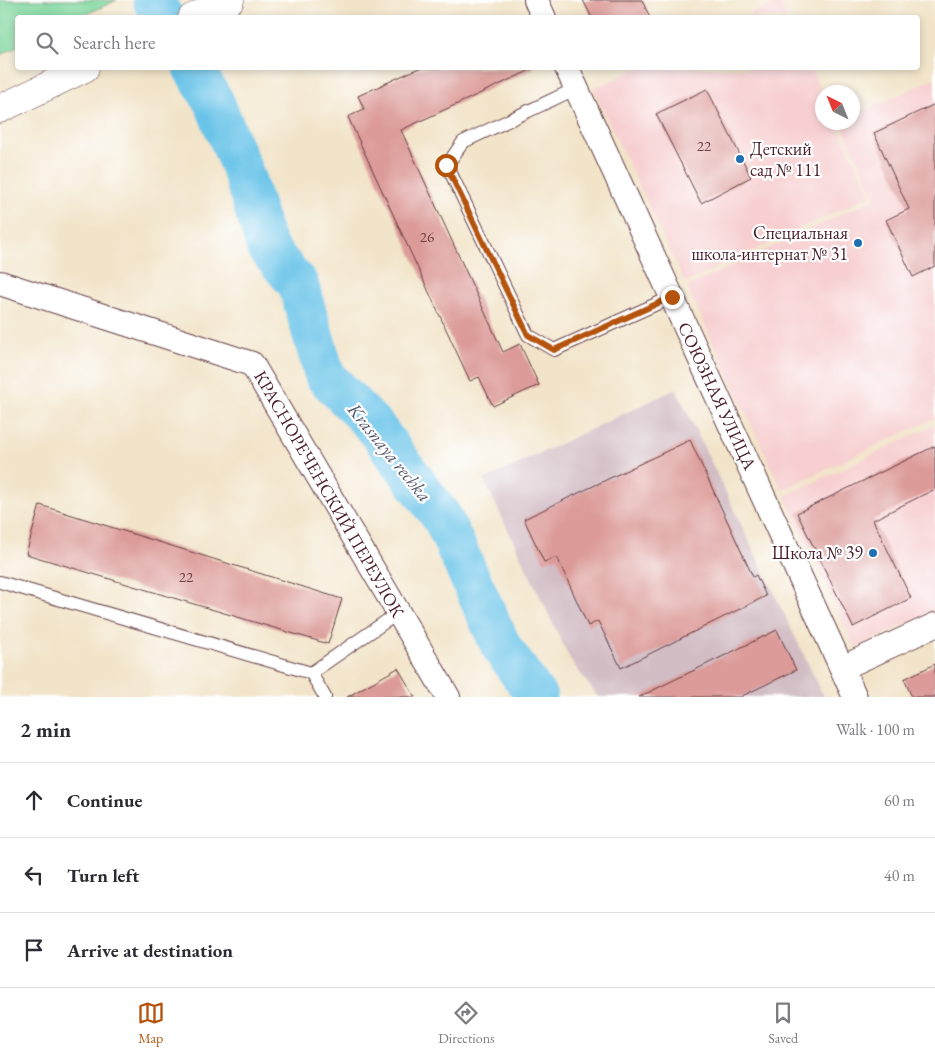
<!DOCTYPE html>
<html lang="en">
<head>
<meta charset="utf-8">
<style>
	body { margin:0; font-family:"EB Garamond",serif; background:#f7f7f7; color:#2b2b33 }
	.compass { position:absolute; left:815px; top:85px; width:45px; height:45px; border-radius:50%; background:#fff; box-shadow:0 2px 8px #0003; rotate:317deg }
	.stop { position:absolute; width:15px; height:15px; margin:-11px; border:4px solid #b45309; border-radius:50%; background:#fff }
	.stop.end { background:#b45309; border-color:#fff; box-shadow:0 1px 5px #0008 }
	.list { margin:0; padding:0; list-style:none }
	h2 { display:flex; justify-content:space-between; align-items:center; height:65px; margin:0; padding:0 20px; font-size:21px }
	h2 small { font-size:16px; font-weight:400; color:#7c7c81 }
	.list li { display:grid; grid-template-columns:32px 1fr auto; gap:15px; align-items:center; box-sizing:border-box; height:75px; padding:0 20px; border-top:1px solid #e1e1e2 }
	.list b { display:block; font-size:19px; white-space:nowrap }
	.list em { font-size:16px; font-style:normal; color:#7c7c81 }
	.icon { flex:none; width:28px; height:28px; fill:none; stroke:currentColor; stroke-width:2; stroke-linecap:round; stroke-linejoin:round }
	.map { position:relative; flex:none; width:935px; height:697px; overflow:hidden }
	.search { position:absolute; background:#fff; box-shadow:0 2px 8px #0003; left:15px; right:15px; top:15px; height:55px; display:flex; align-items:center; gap:12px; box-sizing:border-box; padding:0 18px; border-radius:5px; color:#7c7c81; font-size:19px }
	.sheet { height:290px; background:#fff }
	nav { display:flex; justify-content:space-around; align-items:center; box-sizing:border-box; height:70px; border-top:1px solid #e1e1e2; background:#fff; font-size:14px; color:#7c7c81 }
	nav a { display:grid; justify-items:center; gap:2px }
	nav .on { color:#b45309 }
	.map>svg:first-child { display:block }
	.built { fill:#f7cfd0 }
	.industrial { fill:#d2bdc5 }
	.green { fill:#7bd59b; stroke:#627a63 }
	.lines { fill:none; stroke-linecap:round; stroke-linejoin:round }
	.river { stroke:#6bc4e9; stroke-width:41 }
	.building { fill:#dc9b99 }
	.service-casing { stroke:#633d43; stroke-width:14 }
	.minor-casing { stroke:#633d43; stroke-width:26 }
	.tertiary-casing { stroke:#633d43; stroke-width:29 }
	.service { stroke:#fff; stroke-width:12 }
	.minor { stroke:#fff; stroke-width:24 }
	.tertiary { stroke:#fff; stroke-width:28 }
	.route { stroke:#b45309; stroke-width:6 }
	.poi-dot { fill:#1f6fb2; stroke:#fff; stroke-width:2 }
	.labels { text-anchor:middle; stroke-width:4.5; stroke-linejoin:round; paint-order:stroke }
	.number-label { font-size:15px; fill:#6e3e46 }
	.poi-label { font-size:18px; fill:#4a1f2b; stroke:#fff; text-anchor:end }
	.street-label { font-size:18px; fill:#4a1f2b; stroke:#fff }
	.water-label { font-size:19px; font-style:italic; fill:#56596e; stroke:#fff }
</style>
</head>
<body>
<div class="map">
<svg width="935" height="697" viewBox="0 0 935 697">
	<rect width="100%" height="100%" fill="#fff"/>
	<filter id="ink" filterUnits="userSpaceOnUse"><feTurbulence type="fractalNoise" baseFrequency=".02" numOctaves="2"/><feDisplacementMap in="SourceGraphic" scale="10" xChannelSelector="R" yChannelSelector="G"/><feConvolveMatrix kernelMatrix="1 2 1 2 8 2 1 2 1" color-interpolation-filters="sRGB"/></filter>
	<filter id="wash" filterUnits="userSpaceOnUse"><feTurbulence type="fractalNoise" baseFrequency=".0096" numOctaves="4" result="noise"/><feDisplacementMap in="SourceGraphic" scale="20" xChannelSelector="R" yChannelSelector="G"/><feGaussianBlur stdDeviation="1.12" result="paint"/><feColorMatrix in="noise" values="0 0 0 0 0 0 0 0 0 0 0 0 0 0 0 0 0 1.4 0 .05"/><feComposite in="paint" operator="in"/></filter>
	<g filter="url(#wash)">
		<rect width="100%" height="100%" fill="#f2e4c9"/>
		<g class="built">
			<polygon points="779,1 787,17 744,17"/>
			<polygon points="638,68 810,68 822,93 822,122 836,123 871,195 685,283 593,89"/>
			<polygon points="935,78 935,418 782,490 687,287 876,198 840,123 852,122 853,116"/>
			<polygon points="935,425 935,611 855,648 785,496"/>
		</g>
		<polygon class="industrial" points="676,389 824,697 598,697 571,661 484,480"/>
		<polygon class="green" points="0,0 117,0 80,17 18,18 17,47 0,55"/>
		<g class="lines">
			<g class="river">
				<polyline points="153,0 164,18"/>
				<polyline points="193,68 214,102 244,175 267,248 298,284 325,376 375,427 443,519 502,648 537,697"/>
			</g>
		</g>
		<g id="blocks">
			<g class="building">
				<polygon points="583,0 642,0 650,18 592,18"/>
				<polygon points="419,68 535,68 401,130 503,352 520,344 539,385 493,406 479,377 470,381 348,117 364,109 358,96"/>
				<polygon points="707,89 751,177 701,203 656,114"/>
				<polygon points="935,104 935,266 913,277 886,220 909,209 874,133"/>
				<polygon points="690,440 753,577 756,575 766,596 621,668 598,621 588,626 557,557 544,562 524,519"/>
				<polygon points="935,446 935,489 873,520 911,598 853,627 797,513"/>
				<polygon points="40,505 342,599 328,644 26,554"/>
				<polygon points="777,630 796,670 740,697 639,697"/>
				<polygon points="935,664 935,697 912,697 904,679"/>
				<polygon points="398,668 415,697 347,697"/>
			</g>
		</g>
	</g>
	<g filter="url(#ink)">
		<use href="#blocks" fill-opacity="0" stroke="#633d43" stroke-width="1"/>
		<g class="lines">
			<g class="service-casing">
				<g id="service">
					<polyline points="577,88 463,142 447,165 528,335 554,350 672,297"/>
					<polyline points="0,582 311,673 398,613"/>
					<polyline points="311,673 325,697"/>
				</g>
			</g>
			<g class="minor-casing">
				<g id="minor">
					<polyline points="536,0 544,18"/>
					<polyline points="567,68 855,697"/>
					<polyline points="0,283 252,364 448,697"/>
					<polyline points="842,668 935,625"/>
				</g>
			</g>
			<g class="tertiary-casing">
				<g id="tertiary">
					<polyline points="192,18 230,0"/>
					<polyline points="0,109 85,68"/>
				</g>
			</g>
			<use href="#service" class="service"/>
			<use href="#minor" class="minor"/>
			<use href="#tertiary" class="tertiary"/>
		</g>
	</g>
	<g class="lines" filter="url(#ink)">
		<polyline class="route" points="446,165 528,335 554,350 672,297"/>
	</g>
	<g class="poi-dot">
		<circle cx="740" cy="159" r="5"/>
		<circle cx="858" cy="243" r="5"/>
		<circle cx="873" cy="553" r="5"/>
	</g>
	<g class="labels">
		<g class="number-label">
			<text x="704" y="151">22</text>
			<text x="427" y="242">26</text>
			<text x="186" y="582">22</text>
		</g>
		<g class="poi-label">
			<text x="750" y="155" text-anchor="start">Детский<tspan x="750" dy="21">сад № 111</tspan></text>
			<text x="848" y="239">Специальная<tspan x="848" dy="21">школа-интернат № 31</tspan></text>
			<text x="863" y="559">Школа № 39</text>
		</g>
		<g class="street-label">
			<text transform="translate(717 396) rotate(65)" y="6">СОЮЗНАЯ УЛИЦА</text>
			<text transform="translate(329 494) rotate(60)" y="6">КРАСНОРЕЧЕНСКИЙ ПЕРЕУЛОК</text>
		</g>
		<g class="water-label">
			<text transform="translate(390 452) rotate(51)" y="7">Krasnaya rechka</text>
		</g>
	</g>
</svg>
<svg class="compass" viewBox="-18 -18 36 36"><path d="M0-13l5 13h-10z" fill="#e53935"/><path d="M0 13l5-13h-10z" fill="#7c7c81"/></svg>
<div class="stop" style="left:446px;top:165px"></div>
<div class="stop end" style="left:672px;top:297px"></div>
<div class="search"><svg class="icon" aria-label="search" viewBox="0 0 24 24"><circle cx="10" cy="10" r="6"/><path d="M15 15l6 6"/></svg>Search here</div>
</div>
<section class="sheet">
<h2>2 min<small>Walk · 100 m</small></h2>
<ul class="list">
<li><svg class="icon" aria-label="ahead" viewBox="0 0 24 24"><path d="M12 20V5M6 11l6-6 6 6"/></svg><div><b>Continue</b></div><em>60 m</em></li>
<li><svg class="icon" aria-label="left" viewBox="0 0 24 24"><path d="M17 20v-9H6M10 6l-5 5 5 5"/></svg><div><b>Turn left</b></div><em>40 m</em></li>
<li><svg class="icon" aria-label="arrive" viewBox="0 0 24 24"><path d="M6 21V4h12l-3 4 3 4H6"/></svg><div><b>Arrive at destination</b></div></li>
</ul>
</section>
<nav>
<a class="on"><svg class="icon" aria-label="map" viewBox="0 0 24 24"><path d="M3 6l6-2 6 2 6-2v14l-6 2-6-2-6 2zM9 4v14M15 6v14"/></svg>Map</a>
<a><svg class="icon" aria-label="directions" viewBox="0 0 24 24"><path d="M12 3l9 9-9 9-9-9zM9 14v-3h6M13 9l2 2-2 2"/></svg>Directions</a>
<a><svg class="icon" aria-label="saved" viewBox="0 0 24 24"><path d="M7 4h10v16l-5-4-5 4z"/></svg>Saved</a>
</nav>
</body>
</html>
